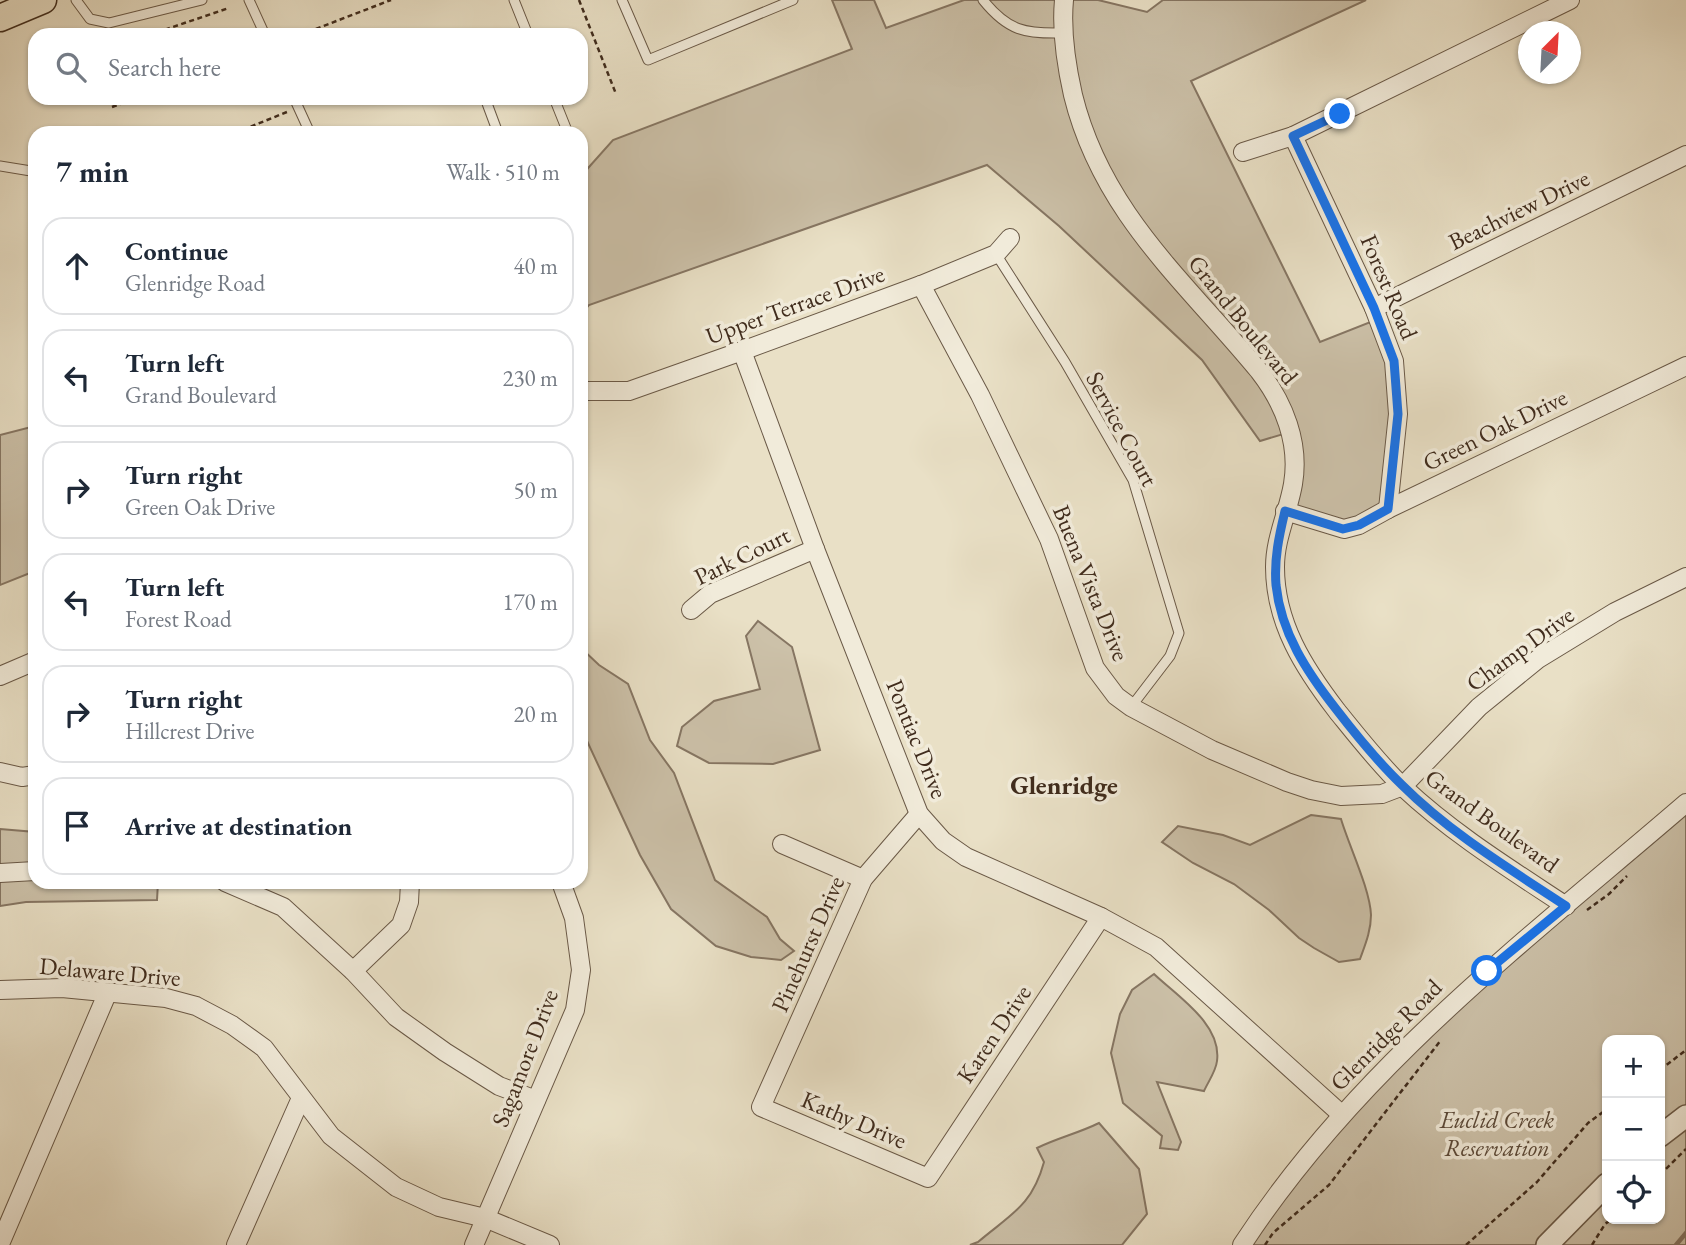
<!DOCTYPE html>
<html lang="en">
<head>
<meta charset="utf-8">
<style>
	body { margin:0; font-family:"EB Garamond",serif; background:#f2f2f3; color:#1f2937 }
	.controls { position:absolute; right:21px; bottom:21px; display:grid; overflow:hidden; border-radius:14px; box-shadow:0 2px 5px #0004 }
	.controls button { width:63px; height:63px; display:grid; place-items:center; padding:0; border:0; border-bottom:2px solid #e0e1e3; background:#fff; color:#1f2937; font:35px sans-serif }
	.compass { position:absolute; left:1518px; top:21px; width:63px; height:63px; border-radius:50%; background:#fff; box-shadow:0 2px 5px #0004; rotate:24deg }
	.stop { position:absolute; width:21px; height:21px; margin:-16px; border:5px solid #1a73e8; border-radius:50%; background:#fff }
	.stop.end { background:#1a73e8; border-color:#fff; box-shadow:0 2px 7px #0008 }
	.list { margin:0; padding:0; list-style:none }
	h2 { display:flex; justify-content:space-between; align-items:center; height:91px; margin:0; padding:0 28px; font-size:30px }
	h2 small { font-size:23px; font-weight:400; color:#747a83 }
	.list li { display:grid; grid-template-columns:46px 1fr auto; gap:21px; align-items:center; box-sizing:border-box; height:98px; margin:0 14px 14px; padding:0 14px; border:2px solid #e0e1e3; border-radius:21px }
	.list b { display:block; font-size:26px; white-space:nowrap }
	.list p { margin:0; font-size:23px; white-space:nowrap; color:#747a83 }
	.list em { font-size:23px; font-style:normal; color:#747a83 }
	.icon { flex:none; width:38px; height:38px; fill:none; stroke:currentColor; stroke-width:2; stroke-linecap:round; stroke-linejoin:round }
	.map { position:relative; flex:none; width:1686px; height:1245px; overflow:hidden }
	.search { position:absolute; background:#fff; box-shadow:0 2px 5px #0004; left:28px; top:28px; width:560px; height:77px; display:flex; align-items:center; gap:18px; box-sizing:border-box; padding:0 24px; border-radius:21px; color:#747a83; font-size:26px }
	.panel { position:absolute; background:#fff; box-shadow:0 2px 5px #0004; left:28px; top:126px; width:560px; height:763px; border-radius:21px }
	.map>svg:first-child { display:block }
	.green { fill:#ccc1a9; stroke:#867663; stroke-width:2; fill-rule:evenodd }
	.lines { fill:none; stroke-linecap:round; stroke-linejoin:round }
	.stream { stroke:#837360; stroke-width:4.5 }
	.service-casing { stroke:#6a5947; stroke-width:11 }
	.minor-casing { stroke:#6a5947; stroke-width:20 }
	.tertiary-casing { stroke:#6a5947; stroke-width:24 }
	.primary-casing { stroke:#402c1d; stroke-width:29 }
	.path { stroke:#402c1d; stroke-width:2.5; stroke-dasharray:5 3.5; stroke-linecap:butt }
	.service { stroke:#f1ebda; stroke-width:9 }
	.minor { stroke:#f1ebda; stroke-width:18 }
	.tertiary { stroke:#f1ebda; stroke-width:21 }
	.primary { stroke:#e9e0c6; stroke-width:26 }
	.route { stroke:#1a73e8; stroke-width:9 }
	.labels { text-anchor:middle; stroke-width:7; stroke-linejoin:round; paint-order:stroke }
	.street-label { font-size:24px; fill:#402c1d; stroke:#f1ebda }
	.park-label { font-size:24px; font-style:italic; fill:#5c4a39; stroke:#f1ebda }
	.neighbourhood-label { font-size:26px; font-weight:bold; fill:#402c1d; stroke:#f1ebda }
</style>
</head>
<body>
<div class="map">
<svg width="1686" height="1245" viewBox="0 0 1686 1245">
	<rect width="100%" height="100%" fill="#e9e0c6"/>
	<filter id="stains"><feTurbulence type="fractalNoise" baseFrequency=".00286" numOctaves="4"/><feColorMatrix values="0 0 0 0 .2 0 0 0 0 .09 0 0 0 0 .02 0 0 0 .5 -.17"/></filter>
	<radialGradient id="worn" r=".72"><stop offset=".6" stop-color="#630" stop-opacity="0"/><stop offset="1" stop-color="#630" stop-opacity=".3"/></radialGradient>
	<g class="green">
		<polygon points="832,0 874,0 886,28 964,0 1098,0 1147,12 1163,0 1366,0 1191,81 1320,342 1378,319 1394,361 1388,509 1359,525 1285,511 1290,432 1260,441 1202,360 1059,226 987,165 589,305 581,315 581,176 613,140 852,49"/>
		<polygon points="35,426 35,571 0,585 0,435"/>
		<polygon points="758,621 792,647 820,750 773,764 709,763 677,746 682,727 714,701 760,689 746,636"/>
		<polygon points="581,648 599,665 628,684 650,740 674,773 715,880 767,917 780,939 794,951 781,960 751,957 716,946 671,909 640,855 581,728"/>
		<path d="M1686 803V1245H1242L1341 1114ZM1607 1040H1660V1219H1607Z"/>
		<path d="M1311 815 1341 819C1349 846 1370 889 1371 915 1371 931 1365 945 1360 959L1339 962 1314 948 1299 938 1269 910 1234 884 1193 863 1162 842 1178 826 1223 835 1250 845Z"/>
		<polygon points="0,829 35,832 35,882 158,882 157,900 26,902 0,906"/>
		<path d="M1154 974C1177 996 1222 1024 1217 1061 1216 1071 1208 1082 1204 1091L1157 1082 1181 1142 1178 1150 1160 1148 1162 1136 1123 1103 1111 1053 1120 1014 1132 990Z"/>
		<path d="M1099 1123 1139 1169 1147 1214 1122 1245H970L978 1242C1011 1214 1032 1206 1044 1162L1037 1148C1057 1138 1079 1133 1099 1123Z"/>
	</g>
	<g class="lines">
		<polyline class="stream" points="1676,1245 1686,1233"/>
		<g class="service-casing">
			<g id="service">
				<polyline points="76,0 90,19 109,23 202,0"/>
				<polyline points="249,0 265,35"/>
				<polyline points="514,0 528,35"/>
				<polyline points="622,0 648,60 793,0"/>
				<path d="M983 0C1008 31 1025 34 1063 33"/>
				<polyline points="294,98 310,133"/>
				<polyline points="485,98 498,133"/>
				<polyline points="554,98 568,133"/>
				<polyline points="0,166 31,171 35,175"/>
				<polyline points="996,254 1065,362 1133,480 1179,633 1170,656 1131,707"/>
			</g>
		</g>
		<g class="minor-casing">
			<g id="minor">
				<path d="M1064 0C1061 32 1066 64 1073 95 1102 213 1185 281 1259 371 1284 403 1300 443 1293 484 1288 513 1275 538 1275 567 1275 623 1304 668 1337 711 1358 737 1379 764 1403 787 1452 833 1510 869 1566 906"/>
				<polyline points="1293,136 1374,308 1394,361 1398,414 1388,509"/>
				<polyline points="1243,152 1293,136 1570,0"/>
				<polyline points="921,285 980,395 1049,539 1095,668 1116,696 1131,707 1212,750 1287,782 1311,790 1341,796 1382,794 1403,786 1479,707 1538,659 1615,612 1686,577"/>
				<polyline points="1374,308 1686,155"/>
				<polyline points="742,351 815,549 919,814 943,841 966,857 1101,917 1156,947 1341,1114"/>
				<polyline points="588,391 629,391 742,351 921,285 996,254 1010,238"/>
				<polyline points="1285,511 1344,529 1359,525 1388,509 1686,366"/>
				<polyline points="691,610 710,594 815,549"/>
				<polyline points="0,676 35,661"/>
				<polyline points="0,772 22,777 35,775"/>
				<polyline points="919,814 863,879 761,1107 928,1178 1101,917"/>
				<polyline points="782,844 863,879"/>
				<polyline points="0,873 35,871"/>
				<polyline points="225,882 283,907 353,971 396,1017 445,1052 499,1086 536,1100"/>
				<polyline points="353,971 401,925 409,902 410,882"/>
				<polyline points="0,990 62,988 166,998 196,1006 232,1025 264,1048 331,1136 396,1187 439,1207 485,1218 550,1245"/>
				<polyline points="0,1244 107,994"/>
				<polyline points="236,1245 301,1098"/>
				<polyline points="474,1245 575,1010 581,970 574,918 561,882"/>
				<path d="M1242 1245C1358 1067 1527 940 1686 803"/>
			</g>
		</g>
		<g class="tertiary-casing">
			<g id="tertiary">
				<polyline points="1660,1136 1686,1116"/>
				<polyline points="1547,1245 1607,1184"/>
			</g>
		</g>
		<g class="primary-casing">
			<polyline id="primary" points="0,18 43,0"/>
		</g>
		<g class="path">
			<polyline points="579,0 616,94"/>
			<polyline points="149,35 229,8"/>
			<polyline points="300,35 391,0"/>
			<polyline points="309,103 322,98"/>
			<polyline points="112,107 136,98"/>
			<polyline points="235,133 287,112"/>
			<polyline points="1587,910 1609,894 1627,876"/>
			<polyline points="1660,1070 1686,1050"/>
			<polyline points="1660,1175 1686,1149"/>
			<polyline points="1265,1245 1273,1233 1329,1185 1441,1040"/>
			<polyline points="1466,1245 1537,1182 1588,1123 1607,1109"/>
			<polyline points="1592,1245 1605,1224 1612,1219"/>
		</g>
		<use href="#service" class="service"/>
		<use href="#minor" class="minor"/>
		<use href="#tertiary" class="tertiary"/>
		<use href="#primary" class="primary"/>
	</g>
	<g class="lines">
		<path class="route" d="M1340 114 1293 136 1374 308 1394 361 1398 414 1388 509 1359 525 1343 529 1285 511C1279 536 1274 559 1276 585 1281 633 1307 672 1336 709 1356 735 1378 762 1402 785 1450 833 1510 869 1566 906L1487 971"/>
	</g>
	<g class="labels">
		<g class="street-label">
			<text transform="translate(1519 210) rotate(-26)" y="8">Beachview Drive</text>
			<text transform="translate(1389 287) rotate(67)" y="8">Forest Road</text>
			<text transform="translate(795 305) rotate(-20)" y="8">Upper Terrace Drive</text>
			<text transform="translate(1243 320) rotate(51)" y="8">Grand Boulevard</text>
			<text transform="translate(1122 429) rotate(62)" y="8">Service Court</text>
			<text transform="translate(1495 430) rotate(-26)" y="8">Green Oak Drive</text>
			<text transform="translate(742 556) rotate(-26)" y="8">Park Court</text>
			<text transform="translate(1091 583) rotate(68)" y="8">Buena Vista Drive</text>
			<text transform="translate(1520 649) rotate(-36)" y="8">Champ Drive</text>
			<text transform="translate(917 739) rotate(68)" y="8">Pontiac Drive</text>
			<text transform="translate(1492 821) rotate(36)" y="8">Grand Boulevard</text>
			<text transform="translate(808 944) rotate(-66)" y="8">Pinehurst Drive</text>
			<text transform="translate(110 972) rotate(5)" y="8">Delaware Drive</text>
			<text transform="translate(994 1034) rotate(-56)" y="8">Karen Drive</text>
			<text transform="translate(1386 1035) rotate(-45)" y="8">Glenridge Road</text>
			<text transform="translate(525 1058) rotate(-69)" y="8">Sagamore Drive</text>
			<text transform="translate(854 1120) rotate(23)" y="8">Kathy Drive</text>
		</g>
		<g class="park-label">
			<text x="1497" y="1128">Euclid Creek<tspan x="1497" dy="28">Reservation</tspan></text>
		</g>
		<g class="neighbourhood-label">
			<text x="1064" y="794">Glenridge</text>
		</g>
	</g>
	<rect width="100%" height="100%" filter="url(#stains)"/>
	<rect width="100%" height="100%" fill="url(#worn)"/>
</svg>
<div class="controls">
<button>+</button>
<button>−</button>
<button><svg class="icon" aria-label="locate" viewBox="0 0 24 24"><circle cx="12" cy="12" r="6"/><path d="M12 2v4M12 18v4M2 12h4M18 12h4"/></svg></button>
</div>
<svg class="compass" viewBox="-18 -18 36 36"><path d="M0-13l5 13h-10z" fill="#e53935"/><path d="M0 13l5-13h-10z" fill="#747a83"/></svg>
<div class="stop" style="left:1487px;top:971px"></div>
<div class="stop end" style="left:1340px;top:114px"></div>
<div class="search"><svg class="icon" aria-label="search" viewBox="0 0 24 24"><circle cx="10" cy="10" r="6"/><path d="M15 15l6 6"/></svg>Search here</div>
<section class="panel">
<h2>7 min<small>Walk · 510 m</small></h2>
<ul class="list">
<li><svg class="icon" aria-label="ahead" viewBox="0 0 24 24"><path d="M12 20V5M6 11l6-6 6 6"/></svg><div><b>Continue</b><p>Glenridge Road</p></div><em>40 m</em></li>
<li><svg class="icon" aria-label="left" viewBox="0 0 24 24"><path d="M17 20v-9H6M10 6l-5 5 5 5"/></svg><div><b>Turn left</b><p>Grand Boulevard</p></div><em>230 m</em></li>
<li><svg class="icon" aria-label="right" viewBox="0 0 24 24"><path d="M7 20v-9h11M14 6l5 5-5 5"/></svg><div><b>Turn right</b><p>Green Oak Drive</p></div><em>50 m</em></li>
<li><svg class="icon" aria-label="left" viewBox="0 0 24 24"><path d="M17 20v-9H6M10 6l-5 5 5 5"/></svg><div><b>Turn left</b><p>Forest Road</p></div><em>170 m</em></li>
<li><svg class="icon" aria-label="right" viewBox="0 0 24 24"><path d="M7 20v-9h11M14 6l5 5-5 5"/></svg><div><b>Turn right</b><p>Hillcrest Drive</p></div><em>20 m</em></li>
<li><svg class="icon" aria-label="arrive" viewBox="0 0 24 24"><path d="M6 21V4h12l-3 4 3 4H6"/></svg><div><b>Arrive at destination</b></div></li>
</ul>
</section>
</div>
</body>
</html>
